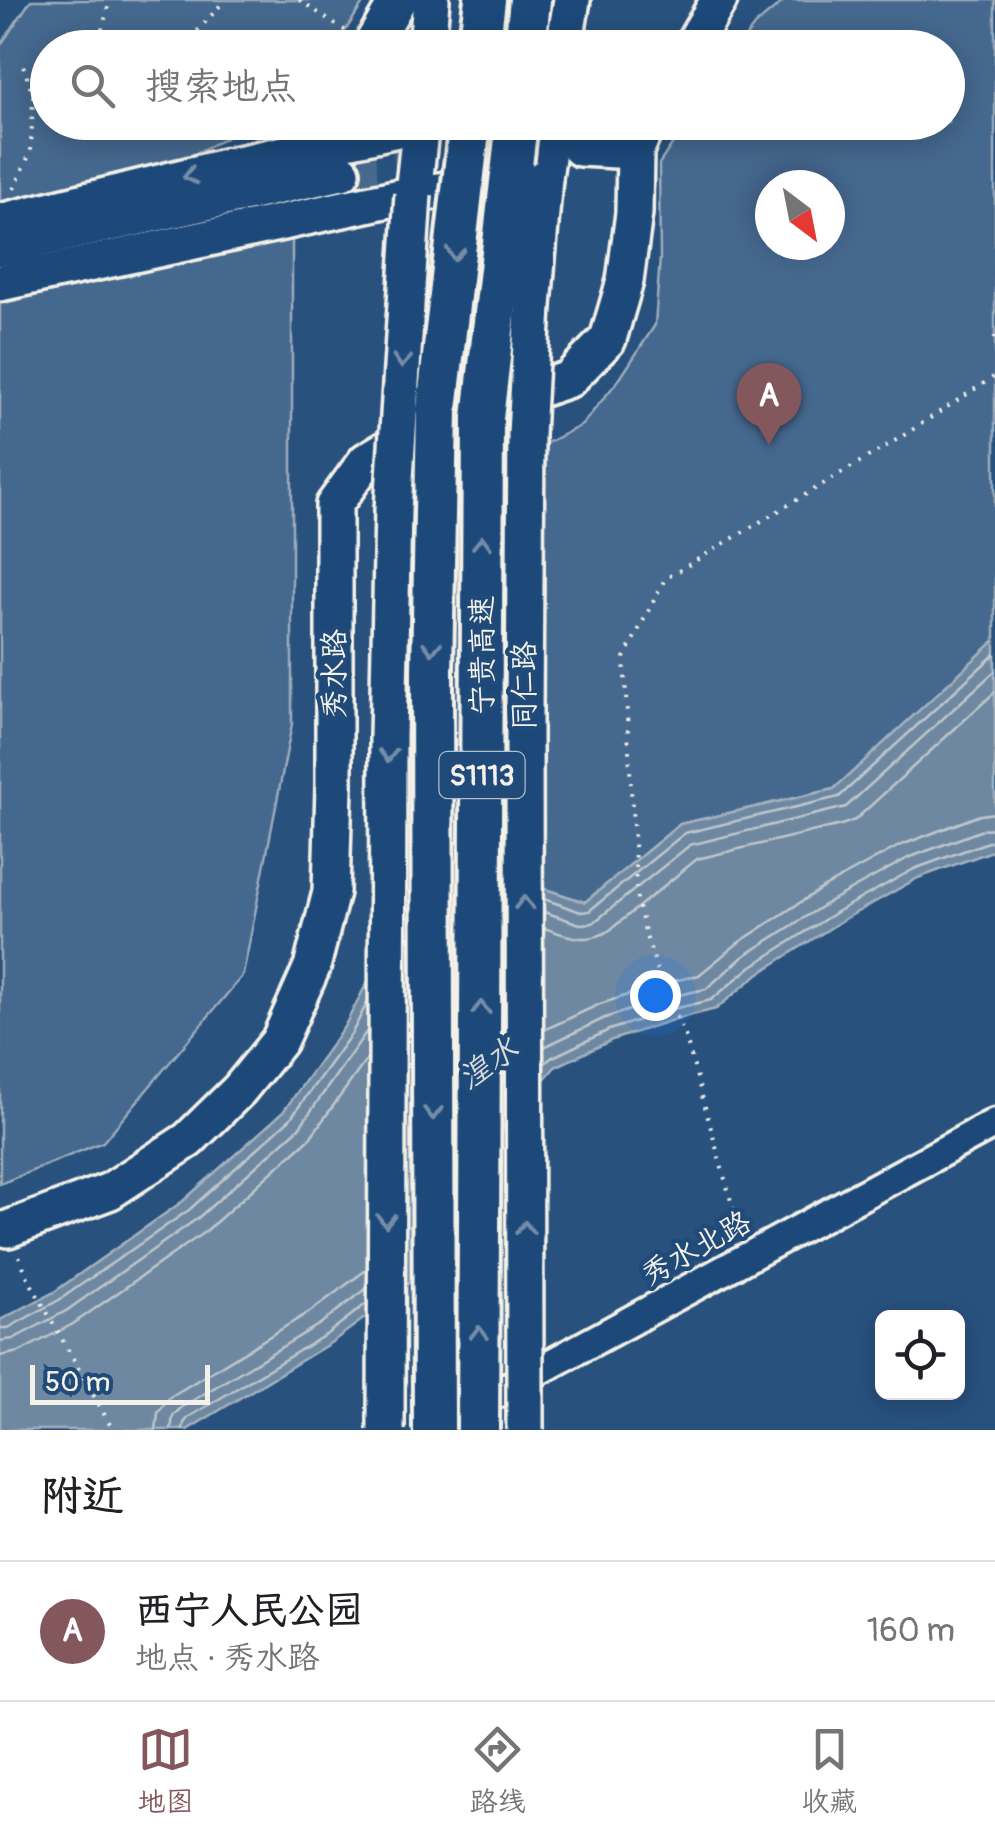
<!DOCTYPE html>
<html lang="zh">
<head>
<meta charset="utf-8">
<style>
	body { margin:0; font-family:Pangolin,"LXGW WenKai TC",sans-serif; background:#f2f2f2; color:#202124 }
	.controls { position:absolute; right:30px; bottom:30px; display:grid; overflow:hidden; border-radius:15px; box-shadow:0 5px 25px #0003 }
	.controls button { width:90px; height:90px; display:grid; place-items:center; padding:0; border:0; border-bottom:2px solid #e0e0e0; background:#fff; color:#202124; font:50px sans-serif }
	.compass { position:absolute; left:755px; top:170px; width:90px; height:90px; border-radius:50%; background:#fff; box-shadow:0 5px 25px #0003; rotate:148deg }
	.scale { position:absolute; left:30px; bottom:25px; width:180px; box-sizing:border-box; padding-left:10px; border:5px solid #f4f1e8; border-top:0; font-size:28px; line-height:35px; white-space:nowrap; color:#f4f1e8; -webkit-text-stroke:8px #1f4a7a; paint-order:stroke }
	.you { position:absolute; left:655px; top:995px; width:35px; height:35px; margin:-25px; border:8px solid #fff; border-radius:50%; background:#1a73e8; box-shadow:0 0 0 15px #1a73e833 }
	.badge { display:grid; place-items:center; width:65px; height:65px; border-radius:50%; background:#84575d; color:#fff; font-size:32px; font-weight:700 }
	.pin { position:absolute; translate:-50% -82px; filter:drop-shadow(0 2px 5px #0008) }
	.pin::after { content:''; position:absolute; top:52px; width:35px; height:30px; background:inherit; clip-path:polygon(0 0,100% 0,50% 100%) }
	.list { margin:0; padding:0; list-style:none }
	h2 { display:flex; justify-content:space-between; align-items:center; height:130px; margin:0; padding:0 40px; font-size:42px }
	h2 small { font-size:32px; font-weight:400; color:#757577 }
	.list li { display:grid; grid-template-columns:65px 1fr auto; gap:30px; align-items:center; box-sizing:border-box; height:140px; padding:0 40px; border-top:2px solid #e0e0e0 }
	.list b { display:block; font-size:38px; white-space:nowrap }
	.list p { margin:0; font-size:32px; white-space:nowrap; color:#757577 }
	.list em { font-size:32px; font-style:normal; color:#757577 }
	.icon { flex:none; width:55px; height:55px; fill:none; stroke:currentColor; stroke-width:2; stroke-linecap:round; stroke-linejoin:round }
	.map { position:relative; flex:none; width:995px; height:1430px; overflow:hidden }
	.search { position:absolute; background:#fff; box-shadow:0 5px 25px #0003; left:30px; right:30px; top:30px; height:110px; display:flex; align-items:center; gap:25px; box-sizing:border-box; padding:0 35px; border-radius:55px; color:#757577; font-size:38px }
	.sheet { height:270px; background:#fff }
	nav { display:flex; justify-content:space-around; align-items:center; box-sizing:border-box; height:140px; border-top:2px solid #e0e0e0; background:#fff; font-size:28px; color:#757577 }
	nav a { display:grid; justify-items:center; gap:5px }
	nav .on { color:#84575d }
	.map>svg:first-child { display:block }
	.green { fill:#45688e; stroke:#9cacbb; stroke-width:2.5; fill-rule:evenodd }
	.water { fill:#6e88a2; stroke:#a4b2be; stroke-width:2.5 }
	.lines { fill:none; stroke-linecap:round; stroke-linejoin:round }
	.shore { stroke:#bec7cc; stroke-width:2.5 }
	.major-tunnel { stroke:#47698e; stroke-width:35; stroke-dasharray:35 18; stroke-linecap:butt }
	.minor-casing { stroke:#f4f1e8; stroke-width:35 }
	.major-casing { stroke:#f4f1e8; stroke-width:42 }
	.highway-casing { stroke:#f4f1e8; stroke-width:48 }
	.path { stroke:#f4f1e8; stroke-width:4; stroke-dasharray:2.5 8; stroke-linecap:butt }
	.minor { stroke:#1f4a7a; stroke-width:28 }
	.major { stroke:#1f4a7a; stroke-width:35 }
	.highway { stroke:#1f4a7a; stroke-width:40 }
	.major-bridge-casing { stroke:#f4f1e8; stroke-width:42; stroke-linecap:butt }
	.highway-bridge-casing { stroke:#f4f1e8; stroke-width:48; stroke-linecap:butt }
	.major-bridge { stroke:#1f4a7a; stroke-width:35 }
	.highway-bridge { stroke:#1f4a7a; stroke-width:40 }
	.oneway { stroke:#748da6 }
	.labels { text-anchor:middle; stroke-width:9; stroke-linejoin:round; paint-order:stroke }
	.shield { fill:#1f4a7a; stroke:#b4bfc7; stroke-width:2.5 }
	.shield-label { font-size:28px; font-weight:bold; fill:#f4f1e8 }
	.street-label { font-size:30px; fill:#f4f1e8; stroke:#1f4a7a }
	.water-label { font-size:32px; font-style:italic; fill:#d9dcda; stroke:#1f4a7a }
</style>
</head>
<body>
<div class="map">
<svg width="995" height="1430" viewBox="0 0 995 1430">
	<rect width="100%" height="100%" fill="#28517e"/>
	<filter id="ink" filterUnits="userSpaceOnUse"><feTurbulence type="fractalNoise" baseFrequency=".01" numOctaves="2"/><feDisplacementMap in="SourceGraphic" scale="20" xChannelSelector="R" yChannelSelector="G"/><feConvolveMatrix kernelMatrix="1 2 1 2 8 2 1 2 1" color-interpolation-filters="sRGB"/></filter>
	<g filter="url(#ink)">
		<g class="green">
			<polygon points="31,0 365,0 335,47 48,48 48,122 255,123 182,160 0,207 0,46"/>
			<path d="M785 0H995V642L834 789 680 824 585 902 527 883 501 888 505 464 582 425 621 377 655 325 660 258 659 164 686 123 948 122V48L738 47 755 25ZM770 185H830V245H770Z"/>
			<polygon points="292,236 292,724 243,975 103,1142 0,1184 0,304"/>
		</g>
		<polygon class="water" points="993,642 995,642 995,850 918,878 843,920 758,974 716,1009 676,1019 612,1040 555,1067 504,1126 453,1237 438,1257 388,1301 332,1342 187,1430 0,1430 0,1320 54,1292 183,1201 283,1112 344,1027 370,977 392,908 527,883 585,902 680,824 834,789"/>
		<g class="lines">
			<g class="shore">
				<polyline points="544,899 581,912 589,911 685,833 839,797 995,654"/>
				<polyline points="544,912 580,924 593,923 690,845 846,807 995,671"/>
				<path d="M544 928C568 936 587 945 610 930L697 859 841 825 855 820 995 692"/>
				<polyline points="544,1030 600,1004 665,983 699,975 738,943 824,887 899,846 980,815 995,813"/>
				<polyline points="544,1047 605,1018 669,997 706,989 744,956 832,900 908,858 985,829 995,828"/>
				<polyline points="544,1064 551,1058 609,1030 673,1009 711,1000 752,966 838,911 914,869 988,842 995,841"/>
				<polyline points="0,1328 8,1328 59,1300 189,1210 290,1119 352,1033 367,1003"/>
				<polyline points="0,1341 13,1339 66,1311 198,1218 299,1128 367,1031"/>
				<polyline points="0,1356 19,1352 73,1324 206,1231 310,1138 367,1059"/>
				<polyline points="156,1430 158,1413 170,1397 311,1311 366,1270"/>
				<polyline points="171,1430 173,1416 182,1407 320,1324 366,1289"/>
				<polyline points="183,1430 184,1423 189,1417 327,1334 366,1304"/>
			</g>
			<polyline class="major-tunnel" points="342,172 461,158 539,151"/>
			<g class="minor-casing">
				<polyline id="minor" points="429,1430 995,1123"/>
			</g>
			<g class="major-casing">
				<g id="major">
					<polyline points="370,48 398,0"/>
					<polyline points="427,48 431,0"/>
					<polyline points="564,48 572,0"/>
					<polyline points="691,48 719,0"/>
					<polyline points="580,148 635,151"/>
					<polyline points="413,194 421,122"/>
					<polyline points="0,222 233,165 430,122"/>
					<polyline points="0,248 342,172"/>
					<polyline points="0,283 413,194 544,178 552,122"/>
					<polyline points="8,1229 110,1191 188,1140 239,1090 279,1041 312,967 331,892 334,786 334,505 366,461 416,431 569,379 608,339 625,281 634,213 635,151 648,122"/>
				</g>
			</g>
			<g class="highway-casing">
				<g id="highway">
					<polyline points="479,48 485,0"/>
					<polyline points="525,48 530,0"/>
				</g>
			</g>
			<g class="path">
				<polyline points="299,0 346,31"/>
				<polyline points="102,30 110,0"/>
				<polyline points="171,48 194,35 225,0"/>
				<polyline points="33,95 48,90"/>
				<polyline points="14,189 31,151 33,95 23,65"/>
				<polyline points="995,336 995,339"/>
				<polyline points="739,1230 686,1038 660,978 647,939 637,900 624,658 665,579 898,439 995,376"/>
				<polyline points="19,1256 29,1280 113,1430"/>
			</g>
			<use href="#minor" class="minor"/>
			<use href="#major" class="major"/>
			<use href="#highway" class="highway"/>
			<g class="major-bridge-casing">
				<g id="major-bridge">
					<polyline points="386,1430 388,737 393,510 413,194"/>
					<polyline points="525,1430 524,713 526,435 533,306 544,178"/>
				</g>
			</g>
			<g class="highway-bridge-casing">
				<g id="highway-bridge">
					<polyline points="434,1430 432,672 437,409 470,122"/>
					<polyline points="478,1430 483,418 517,122"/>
				</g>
			</g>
			<use href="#major-bridge" class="major-bridge"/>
			<use href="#highway-bridge" class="highway-bridge"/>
		</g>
		<defs><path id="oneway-chevron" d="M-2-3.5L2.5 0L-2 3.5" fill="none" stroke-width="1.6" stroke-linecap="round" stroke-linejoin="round" transform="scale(2.5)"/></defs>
		<g class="oneway">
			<use href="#oneway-chevron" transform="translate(190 176) rotate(166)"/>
			<use href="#oneway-chevron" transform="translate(455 254) rotate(96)"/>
			<use href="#oneway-chevron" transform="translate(402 361) rotate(94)"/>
			<use href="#oneway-chevron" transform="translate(482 543) rotate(-89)"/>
			<use href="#oneway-chevron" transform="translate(432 648) rotate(91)"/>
			<use href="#oneway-chevron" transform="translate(388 755) rotate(90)"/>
			<use href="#oneway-chevron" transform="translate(524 903) rotate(-90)"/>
			<use href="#oneway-chevron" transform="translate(481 1008) rotate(-90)"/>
			<use href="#oneway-chevron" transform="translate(433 1113) rotate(90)"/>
			<use href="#oneway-chevron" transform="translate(386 1220) rotate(90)"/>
			<use href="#oneway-chevron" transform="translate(525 1228) rotate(-90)"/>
			<use href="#oneway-chevron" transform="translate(479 1333) rotate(-90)"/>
		</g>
	</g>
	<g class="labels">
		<rect class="shield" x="439.5" y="752" width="85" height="46" rx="8"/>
		<g class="shield-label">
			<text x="482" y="785">S1113</text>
		</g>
		<g class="street-label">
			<text transform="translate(482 655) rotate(-90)" y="10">宁贵高速</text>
			<text transform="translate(334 674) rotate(-90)" y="10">秀水路</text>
			<text transform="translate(524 686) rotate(-90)" y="10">同仁路</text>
			<text transform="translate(696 1248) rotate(-29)" y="10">秀水北路</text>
		</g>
		<g class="water-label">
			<text transform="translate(488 1063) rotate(-35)" y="11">湟水</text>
		</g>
	</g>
</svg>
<div class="controls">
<button><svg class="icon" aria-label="locate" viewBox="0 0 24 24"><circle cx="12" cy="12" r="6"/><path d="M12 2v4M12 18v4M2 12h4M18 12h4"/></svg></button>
</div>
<svg class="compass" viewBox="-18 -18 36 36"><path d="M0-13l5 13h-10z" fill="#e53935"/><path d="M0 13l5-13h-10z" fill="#757577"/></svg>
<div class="scale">50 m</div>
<div class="you"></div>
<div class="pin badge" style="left:769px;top:445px">A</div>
<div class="search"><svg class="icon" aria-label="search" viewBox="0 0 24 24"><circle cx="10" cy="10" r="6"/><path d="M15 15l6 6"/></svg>搜索地点</div>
</div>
<section class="sheet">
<h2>附近<small></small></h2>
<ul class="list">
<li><span class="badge">A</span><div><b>西宁人民公园</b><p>地点 · 秀水路</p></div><em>160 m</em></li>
</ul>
</section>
<nav>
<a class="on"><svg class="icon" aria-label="map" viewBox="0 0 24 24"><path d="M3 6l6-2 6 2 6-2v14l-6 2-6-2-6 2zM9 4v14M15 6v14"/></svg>地图</a>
<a><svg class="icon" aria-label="directions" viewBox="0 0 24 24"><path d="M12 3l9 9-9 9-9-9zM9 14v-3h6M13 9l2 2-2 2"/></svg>路线</a>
<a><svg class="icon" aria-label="saved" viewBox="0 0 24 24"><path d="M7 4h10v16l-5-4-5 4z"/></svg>收藏</a>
</nav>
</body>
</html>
